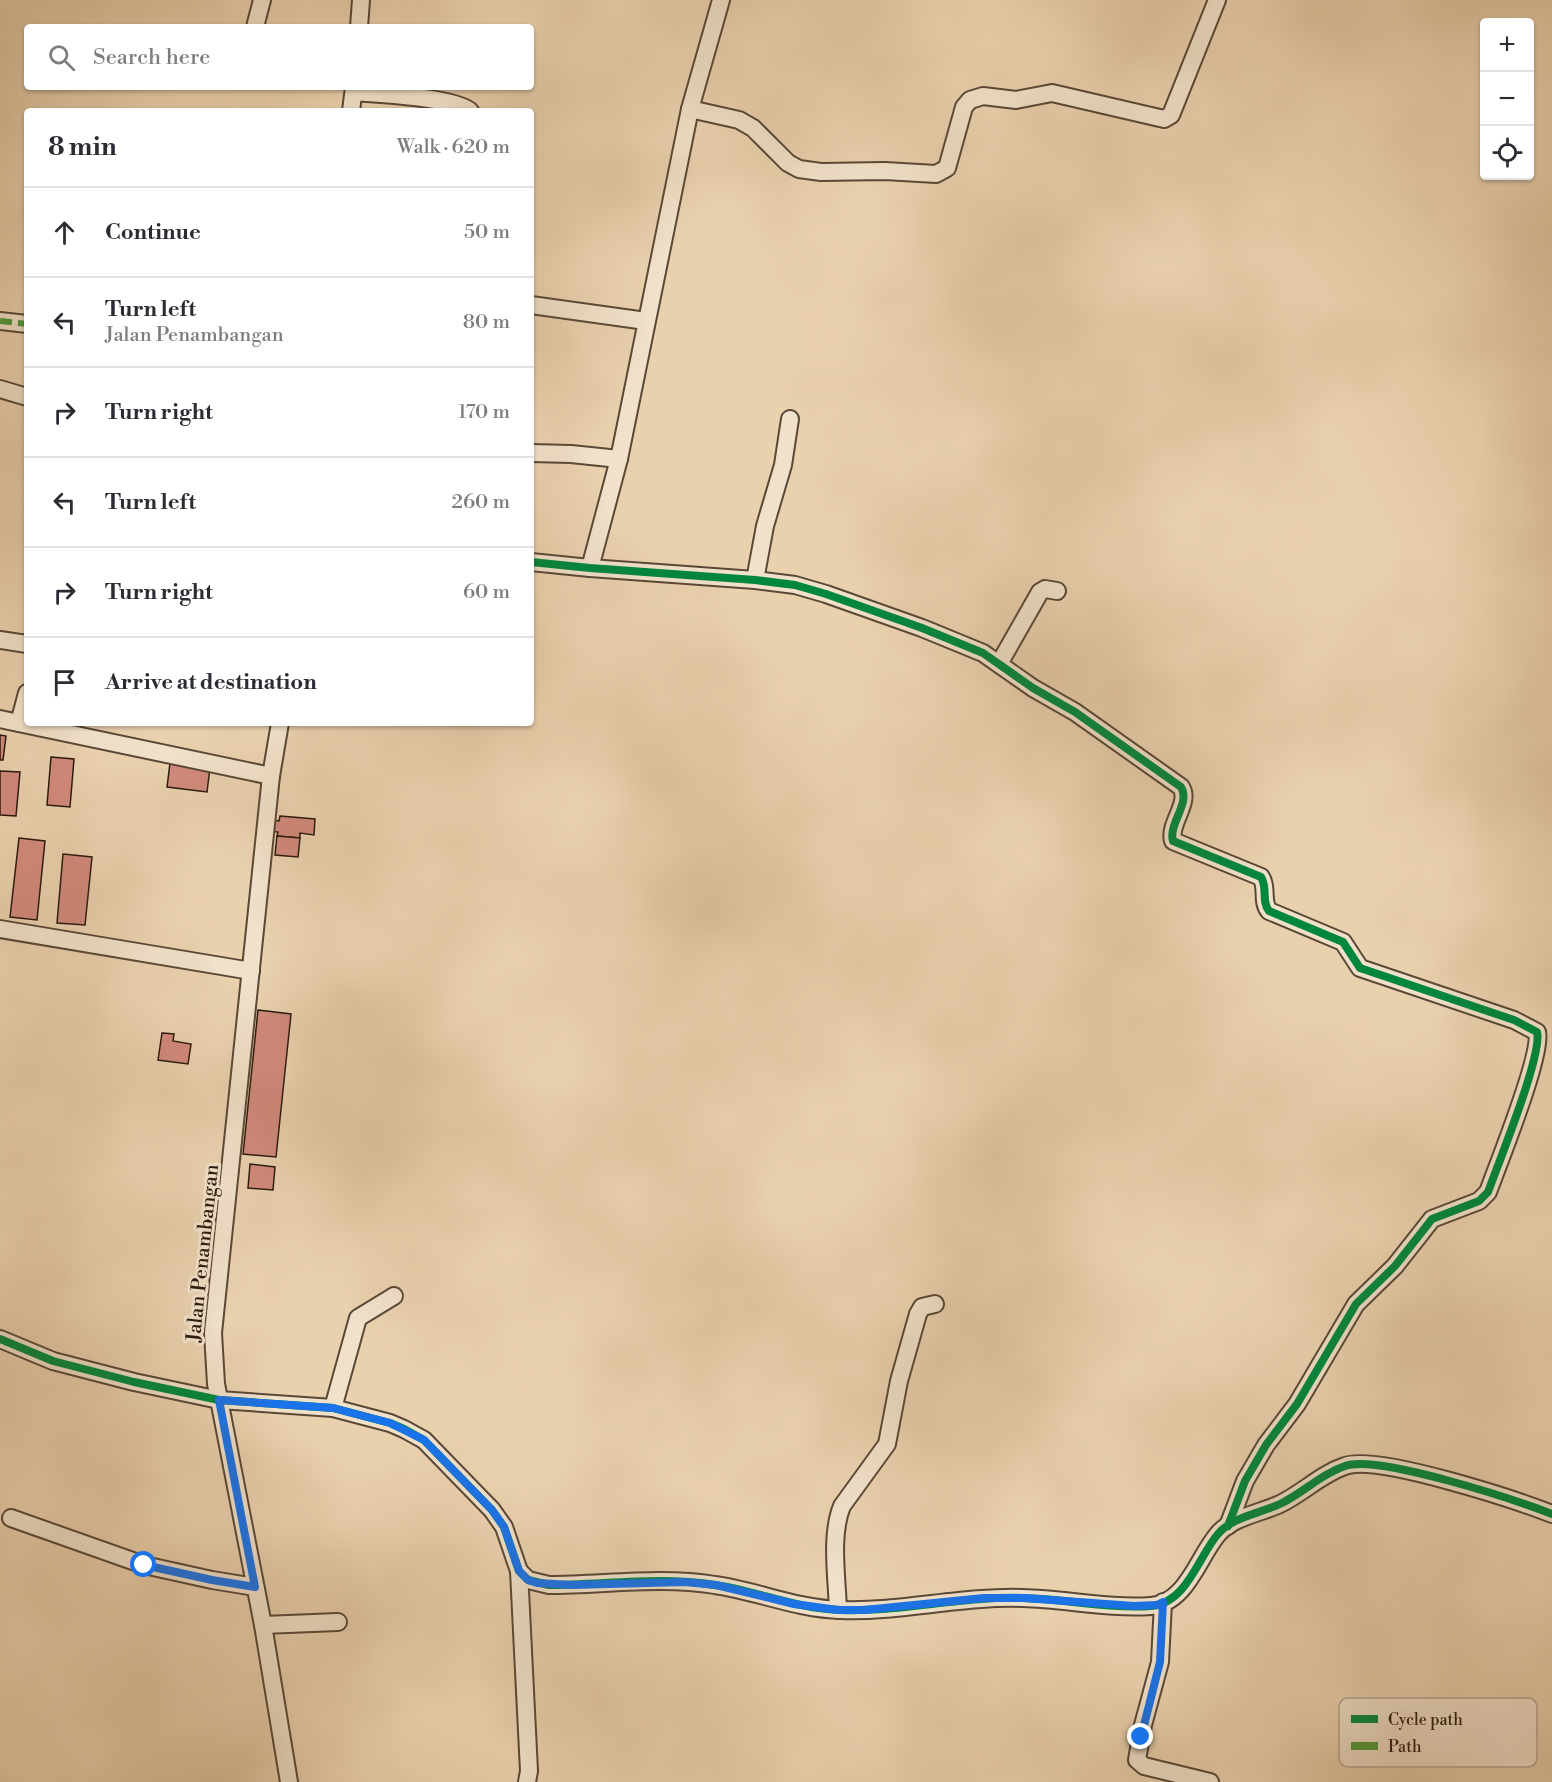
<!DOCTYPE html>
<html lang="en">
<head>
<meta charset="utf-8">
<style>
	body { margin:0; font-family:"Libre Bodoni",serif; background:#f7f7f7; color:#2b2b33 }
	.controls { position:absolute; right:18px; top:18px; display:grid; overflow:hidden; border-radius:6px; box-shadow:0 2px 4px #0004 }
	.controls button { width:54px; height:54px; display:grid; place-items:center; padding:0; border:0; border-bottom:2px solid #e1e1e2; background:#fff; color:#2b2b33; font:30px sans-serif }
	.stop { position:absolute; width:18px; height:18px; margin:-14px; border:4px solid #1a73e8; border-radius:50%; background:#fff }
	.stop.end { background:#1a73e8; border-color:#fff; box-shadow:0 2px 6px #0008 }
	.list { margin:0; padding:0; list-style:none }
	h2 { display:flex; justify-content:space-between; align-items:center; height:78px; margin:0; padding:0 24px; font-size:26px }
	h2 small { font-size:20px; font-weight:400; color:#7c7c81 }
	.list li { display:grid; grid-template-columns:39px 1fr auto; gap:18px; align-items:center; box-sizing:border-box; height:90px; padding:0 24px; border-top:2px solid #e1e1e2 }
	.list b { display:block; font-size:22px; white-space:nowrap }
	.list p { margin:0; font-size:20px; white-space:nowrap; color:#7c7c81 }
	.list em { font-size:20px; font-style:normal; color:#7c7c81 }
	.icon { flex:none; width:33px; height:33px; fill:none; stroke:currentColor; stroke-width:2; stroke-linecap:round; stroke-linejoin:round }
	.map { position:relative; flex:none; width:1552px; height:1782px; overflow:hidden }
	.search { position:absolute; background:#fff; box-shadow:0 2px 4px #0004; left:24px; top:24px; width:510px; height:66px; display:flex; align-items:center; gap:15px; box-sizing:border-box; padding:0 21px; border-radius:6px; color:#7c7c81; font-size:22px }
	.panel { position:absolute; background:#fff; box-shadow:0 2px 4px #0004; left:24px; top:108px; width:510px; height:618px; border-radius:6px }
	.map>svg:first-child { display:block }
	.building { fill:#d28a7c; stroke:#2a1a0f; stroke-width:1.5 }
	.lines { fill:none; stroke-linecap:round; stroke-linejoin:round }
	.minor-casing { stroke:#5a4837; stroke-width:20 }
	.minor { stroke:#f1e1ca; stroke-width:16 }
	.quiet { stroke:#4f993c; stroke-width:6; stroke-dasharray:12 6; stroke-linecap:butt }
	.cycleway-casing { stroke:#f1e1ca; stroke-width:11 }
	.cycleway { stroke:#00873e; stroke-width:8 }
	.route { stroke:#1a73e8; stroke-width:8 }
	.labels { text-anchor:middle; stroke-width:6; stroke-linejoin:round; paint-order:stroke }
	.street-label { font-size:20px; fill:#2a1a0f; stroke:#f1e1ca }
	.key { fill:#f1e1ca; stroke:#b5a592; stroke-width:1.5 }
	.key-label { font-size:16px; fill:#2a1a0f }
</style>
</head>
<body>
<div class="map">
<svg width="1552" height="1782" viewBox="0 0 1552 1782">
	<rect width="100%" height="100%" fill="#ead1ae"/>
	<filter id="stains"><feTurbulence type="fractalNoise" baseFrequency=".00333" numOctaves="4"/><feColorMatrix values="0 0 0 0 .2 0 0 0 0 .09 0 0 0 0 .02 0 0 0 .5 -.17"/></filter>
	<radialGradient id="worn" r=".72"><stop offset=".6" stop-color="#630" stop-opacity="0"/><stop offset="1" stop-color="#630" stop-opacity=".3"/></radialGradient>
	<g class="building">
		<polygon points="0,735 6,736 3,760 0,760"/>
		<polygon points="51,757 74,759 70,807 47,805"/>
		<polygon points="170,763 210,768 207,792 167,787"/>
		<polygon points="0,771 20,772 16,816 0,815"/>
		<polygon points="280,816 315,819 314,835 300,833 300,838 277,836 278,832 271,831 272,820 279,821"/>
		<polygon points="277,836 300,838 298,857 275,855"/>
		<polygon points="19,838 45,841 37,920 10,917"/>
		<polygon points="63,854 92,857 85,925 57,923"/>
		<polygon points="258,1010 291,1014 276,1157 243,1154"/>
		<polygon points="162,1033 174,1034 173,1041 191,1044 188,1064 158,1060"/>
		<polygon points="250,1164 275,1167 273,1190 248,1188"/>
	</g>
	<g class="lines">
		<g class="minor-casing">
			<g id="minor">
				<polyline points="255,27 262,0"/>
				<polyline points="359,27 361,0"/>
				<path d="M354 92C378 94 454 97 470 111"/>
				<polyline points="690,109 739,120 753,128 788,163 799,169 821,172 885,171 936,174 947,168 964,107 970,100 983,96 1016,100 1052,93 1164,119 1171,115 1217,0"/>
				<polyline points="351,111 354,87"/>
				<polyline points="531,305 646,321"/>
				<polyline points="0,321 27,324"/>
				<polyline points="0,389 27,397"/>
				<polyline points="531,453 571,454 619,459"/>
				<path d="M531 562 590 568 755 580 795 585 826 594 922 628 983 653 1033 688 1075 712 1181 787C1191 803 1168 824 1173 841L1261 877C1268 888 1261 901 1269 911L1343 942 1360 968 1514 1020 1537 1032C1543 1054 1498 1164 1488 1192L1479 1201 1432 1219 1395 1266 1356 1304 1297 1404 1266 1445 1245 1481 1228 1526"/>
				<polyline points="590,568 619,459 690,109 721,0"/>
				<polyline points="755,580 765,526 783,465 790,419"/>
				<polyline points="0,640 27,644"/>
				<polyline points="999,664 1040,592 1045,589 1057,591"/>
				<polyline points="0,719 271,776"/>
				<polyline points="19,723 27,693"/>
				<polyline points="280,723 271,776 213,1333 216,1384 263,1625 289,1782"/>
				<polyline points="0,929 251,971"/>
				<path d="M0 1339 53 1361 134 1382 219 1400 333 1408 390 1423 404 1429 424 1440 492 1510 504 1527 519 1571 528 1580 549 1585C604 1585 661 1576 715 1585 757 1591 797 1609 841 1610 902 1612 962 1596 1023 1598 1065 1599 1109 1609 1151 1606 1187 1603 1198 1557 1218 1534 1232 1517 1261 1513 1280 1504 1303 1493 1321 1474 1345 1466 1377 1454 1516 1500 1552 1514"/>
				<polyline points="333,1408 358,1318 394,1296"/>
				<polyline points="11,1518 144,1565 212,1580 255,1587"/>
				<polyline points="519,1571 529,1771 527,1782"/>
				<polyline points="1163,1602 1160,1662 1143,1725 1137,1760 1144,1766 1210,1782"/>
				<path d="M838 1610C837 1578 830 1535 842 1506L887 1444 899 1381 918 1314 922 1307 935 1304"/>
				<polyline points="263,1625 338,1622"/>
			</g>
		</g>
		<use href="#minor" class="minor"/>
		<polyline class="quiet" points="0,321 27,324"/>
		<g class="cycleway-casing">
			<g id="cycleway">
				<path d="M531 562 590 568 755 580 795 585 826 594 922 628 983 653 1033 688 1075 712 1181 787C1191 803 1168 824 1173 841L1261 877C1268 888 1261 901 1269 911L1343 942 1360 968 1514 1020 1537 1032C1543 1054 1498 1164 1488 1192L1479 1201 1432 1219 1395 1266 1356 1304 1297 1404 1266 1445 1245 1481 1228 1526"/>
				<path d="M0 1339 53 1361 134 1382 219 1400 333 1408 390 1423 404 1429 424 1440 492 1510 504 1527 519 1571 528 1580 549 1585C604 1585 661 1576 715 1585 757 1591 797 1609 841 1610 902 1612 962 1596 1023 1598 1065 1599 1109 1609 1151 1606 1187 1603 1198 1557 1218 1534 1232 1517 1261 1513 1280 1504 1303 1493 1321 1474 1345 1466 1377 1454 1516 1500 1552 1514"/>
			</g>
		</g>
		<use href="#cycleway" class="cycleway"/>
	</g>
	<g class="lines">
		<polyline class="route" points="144,1565 212,1580 255,1587 219,1400 333,1408 390,1423 424,1440 492,1510 504,1527 519,1571 528,1580 537,1583 571,1585 685,1582 716,1585 794,1604 838,1610 864,1610 984,1598 1024,1598 1134,1606 1157,1605 1163,1602 1160,1662 1141,1737"/>
	</g>
	<g class="labels">
		<g class="street-label">
			<text transform="translate(202 1253) rotate(-84)" y="7">Jalan Penambangan</text>
		</g>
	</g>
	<rect x="1339" y="1698" width="198" height="69" rx="9" class="key"/>
	<rect x="1351" y="1715" width="27" height="8" fill="#00873e"/>
	<rect x="1351" y="1742" width="27" height="8" fill="#4f993c"/>
	<g class="key-label">
		<text x="1388" y="1725">Cycle path</text>
		<text x="1388" y="1752">Path</text>
	</g>
	<rect width="100%" height="100%" filter="url(#stains)"/>
	<rect width="100%" height="100%" fill="url(#worn)"/>
</svg>
<div class="controls">
<button>+</button>
<button>−</button>
<button><svg class="icon" aria-label="locate" viewBox="0 0 24 24"><circle cx="12" cy="12" r="6"/><path d="M12 2v4M12 18v4M2 12h4M18 12h4"/></svg></button>
</div>
<div class="stop" style="left:144px;top:1565px"></div>
<div class="stop end" style="left:1141px;top:1737px"></div>
<div class="search"><svg class="icon" aria-label="search" viewBox="0 0 24 24"><circle cx="10" cy="10" r="6"/><path d="M15 15l6 6"/></svg>Search here</div>
<section class="panel">
<h2>8 min<small>Walk · 620 m</small></h2>
<ul class="list">
<li><svg class="icon" aria-label="ahead" viewBox="0 0 24 24"><path d="M12 20V5M6 11l6-6 6 6"/></svg><div><b>Continue</b></div><em>50 m</em></li>
<li><svg class="icon" aria-label="left" viewBox="0 0 24 24"><path d="M17 20v-9H6M10 6l-5 5 5 5"/></svg><div><b>Turn left</b><p>Jalan Penambangan</p></div><em>80 m</em></li>
<li><svg class="icon" aria-label="right" viewBox="0 0 24 24"><path d="M7 20v-9h11M14 6l5 5-5 5"/></svg><div><b>Turn right</b></div><em>170 m</em></li>
<li><svg class="icon" aria-label="left" viewBox="0 0 24 24"><path d="M17 20v-9H6M10 6l-5 5 5 5"/></svg><div><b>Turn left</b></div><em>260 m</em></li>
<li><svg class="icon" aria-label="right" viewBox="0 0 24 24"><path d="M7 20v-9h11M14 6l5 5-5 5"/></svg><div><b>Turn right</b></div><em>60 m</em></li>
<li><svg class="icon" aria-label="arrive" viewBox="0 0 24 24"><path d="M6 21V4h12l-3 4 3 4H6"/></svg><div><b>Arrive at destination</b></div></li>
</ul>
</section>
</div>
</body>
</html>
